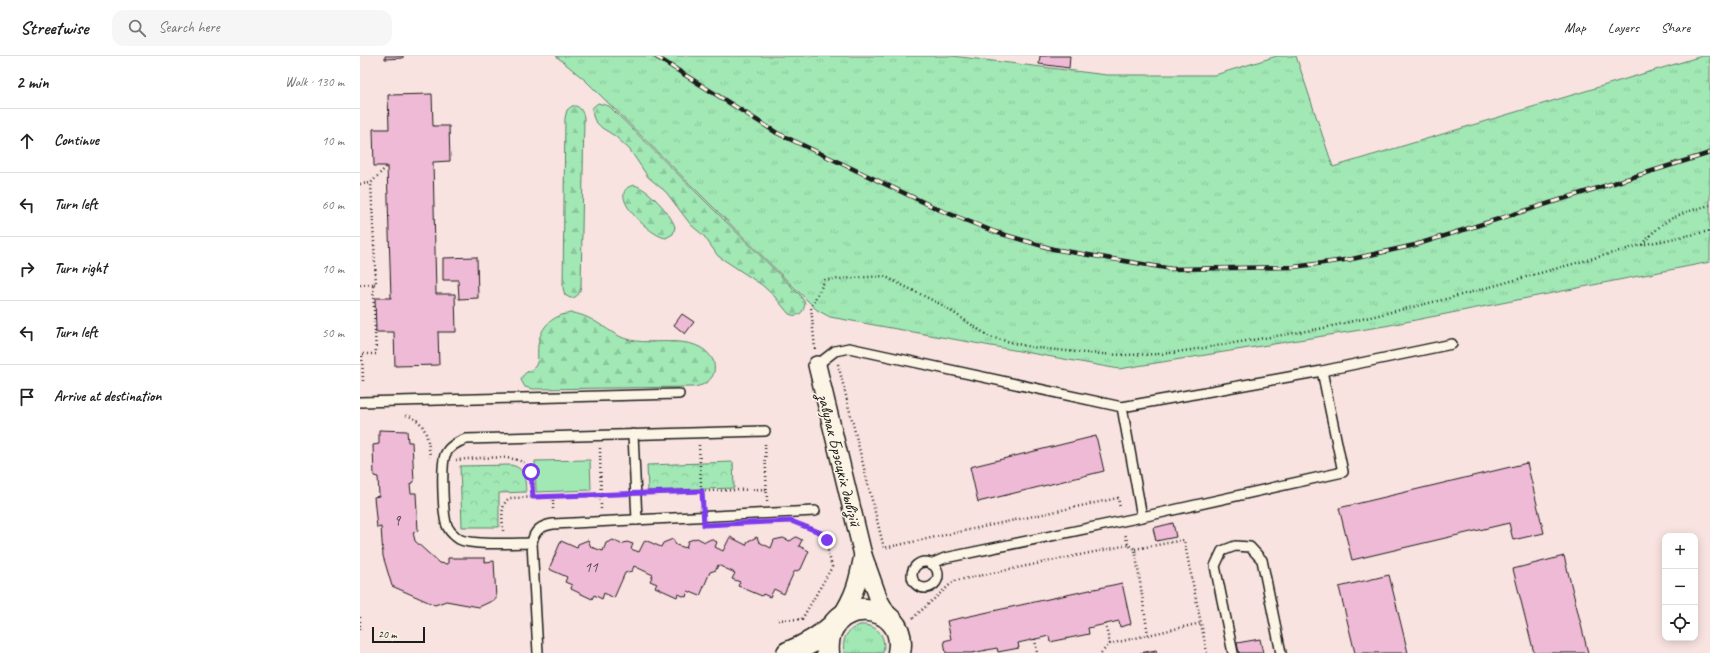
<!DOCTYPE html>
<html lang="en">
<head>
<meta charset="utf-8">
<style>
	body { margin:0; font-family:Caveat,sans-serif; background:#f6f6f6; color:#222 }
	.controls { position:absolute; right:12px; bottom:12px; display:grid; overflow:hidden; border-radius:8px; box-shadow:0 2px 10px #0003 }
	.controls button { width:36px; height:36px; display:grid; place-items:center; padding:0; border:0; border-bottom:1px solid #e0e0e0; background:#fff; color:#222; font:20px sans-serif }
	.scale { position:absolute; left:12px; bottom:10px; width:53px; box-sizing:border-box; padding-left:4px; border:2px solid #1c1c1c; border-top:0; font-size:11px; line-height:14px; white-space:nowrap; color:#1c1c1c; -webkit-text-stroke:3px #fcf5e5; paint-order:stroke }
	.stop { position:absolute; width:12px; height:12px; margin:-9px; border:3px solid #7c3aed; border-radius:50%; background:#fff }
	.stop.end { background:#7c3aed; border-color:#fff; box-shadow:0 1px 4px #0008 }
	.list { margin:0; padding:0; list-style:none }
	h2 { display:flex; justify-content:space-between; align-items:center; height:52px; margin:0; padding:0 16px; font-size:17px }
	h2 small { font-size:13px; font-weight:400; color:#767676 }
	.list li { display:grid; grid-template-columns:26px 1fr auto; gap:12px; align-items:center; box-sizing:border-box; height:64px; padding:0 16px; border-top:1px solid #e0e0e0 }
	.list b { display:block; font-size:15px; white-space:nowrap }
	.list em { font-size:13px; font-style:normal; color:#767676 }
	.icon { flex:none; width:22px; height:22px; fill:none; stroke:currentColor; stroke-width:2; stroke-linecap:round; stroke-linejoin:round }
	.map { position:relative; flex:none; width:1350px; height:597px; overflow:hidden }
	header { display:flex; align-items:center; gap:24px; box-sizing:border-box; height:56px; padding:0 20px; background:#fff; border-bottom:1px solid #e0e0e0 }
	header strong { font-size:19px }
	nav { display:flex; gap:22px; margin-inline-start:auto; font-size:14px }
	.search { width:280px; height:36px; background:#f6f6f6; display:flex; align-items:center; gap:10px; box-sizing:border-box; padding:0 14px; border-radius:12px; color:#767676; font-size:15px }
	main { display:flex }
	aside { flex:1; background:#fff }
	.map>svg:first-child { display:block }
	.grass { fill:url(#grass-tufts); stroke:#5e8268 }
	.forest { fill:url(#forest-firs); stroke:#5e8268 }
	.park { fill:url(#park-crowns); stroke:#5e8268 }
	.garden { fill:#a1e8b5; stroke:#5e8268 }
	.building { fill:#efbad5; stroke:#1c1c1c }
	.lines { fill:none; stroke-linecap:round; stroke-linejoin:round }
	.service-casing { stroke:#1c1c1c; stroke-width:12 }
	.minor-casing { stroke:#1c1c1c; stroke-width:20 }
	.tertiary-casing { stroke:#1c1c1c; stroke-width:25 }
	.path { stroke:#1c1c1c; stroke-width:2.5; stroke-dasharray:1 3; stroke-linecap:butt }
	.service { stroke:#fcf5e5; stroke-width:9 }
	.minor { stroke:#fcf5e5; stroke-width:17 }
	.tertiary { stroke:#fcf5e5; stroke-width:22 }
	.rail-casing { stroke:#1c1c1c; stroke-width:4.5 }
	.rail { stroke:#fcf5e5; stroke-width:3; stroke-dasharray:9; stroke-linecap:butt }
	.route { stroke:#7c3aed; stroke-width:5 }
	.labels { text-anchor:middle; stroke-width:3; stroke-linejoin:round; paint-order:stroke }
	.number-label { font-size:15px; fill:#51444a }
	.street-label { font-size:17px; fill:#1c1c1c; stroke:#fcf5e5 }
</style>
</head>
<body>
<header>
<strong>Streetwise</strong>
<div class="search"><svg class="icon" aria-label="search" viewBox="0 0 24 24"><circle cx="10" cy="10" r="6"/><path d="M15 15l6 6"/></svg>Search here</div>
<nav><a>Map</a><a>Layers</a><a>Share</a></nav>
</header>
<main>
<aside>
<h2>2 min<small>Walk · 130 m</small></h2>
<ul class="list">
<li><svg class="icon" aria-label="ahead" viewBox="0 0 24 24"><path d="M12 20V5M6 11l6-6 6 6"/></svg><div><b>Continue</b></div><em>10 m</em></li>
<li><svg class="icon" aria-label="left" viewBox="0 0 24 24"><path d="M17 20v-9H6M10 6l-5 5 5 5"/></svg><div><b>Turn left</b></div><em>60 m</em></li>
<li><svg class="icon" aria-label="right" viewBox="0 0 24 24"><path d="M7 20v-9h11M14 6l5 5-5 5"/></svg><div><b>Turn right</b></div><em>10 m</em></li>
<li><svg class="icon" aria-label="left" viewBox="0 0 24 24"><path d="M17 20v-9H6M10 6l-5 5 5 5"/></svg><div><b>Turn left</b></div><em>50 m</em></li>
<li><svg class="icon" aria-label="arrive" viewBox="0 0 24 24"><path d="M6 21V4h12l-3 4 3 4H6"/></svg><div><b>Arrive at destination</b></div></li>
</ul>
</aside>
<div class="map">
<svg width="1350" height="597" viewBox="0 0 1350 597">
	<defs>
		<pattern id="grass-tufts" width="24" height="20" patternUnits="userSpaceOnUse"><rect width="24" height="20" fill="#a1e8b5"/><path d="M3 7l-1-3M5 7V3M7 7l1-3M15 17l-1-3M17 17v-4M19 17l1-3" fill="none" stroke="#8ac69b"/></pattern>
		<pattern id="forest-firs" width="22" height="20" patternUnits="userSpaceOnUse"><rect width="22" height="20" fill="#a1e8b5"/><path d="M5 1l3.5 6h-7zM16 11l3.5 6h-7z" fill="#8ac69b"/></pattern>
		<pattern id="park-crowns" width="20" height="18" patternUnits="userSpaceOnUse"><rect width="20" height="18" fill="#a1e8b5"/><path d="M2 6a3 3 0 1 1 6 0M12 15a3 3 0 1 1 6 0" fill="none" stroke="#8ac69b"/></pattern>
	</defs>
	<rect width="100%" height="100%" fill="#f8e3e0"/>
	<filter id="ink" filterUnits="userSpaceOnUse"><feTurbulence type="fractalNoise" baseFrequency=".025" numOctaves="2"/><feDisplacementMap in="SourceGraphic" scale="8" xChannelSelector="R" yChannelSelector="G"/><feConvolveMatrix kernelMatrix="1 2 1 2 8 2 1 2 1" color-interpolation-filters="sRGB"/></filter>
	<g filter="url(#ink)">
		<g class="grass">
			<polygon points="196,0 592,0 747,19 855,19 917,0 936,0 973,111 1342,0 1350,0 1350,206 1025,270 759,313 470,261 457,254 226,25"/>
			<path d="M500 569C517 568 527 580 523 597H484C482 583 486 574 500 569Z"/>
		</g>
		<g class="forest">
			<path d="M238 47 249 50 440 239 445 247C444 257 438 262 429 258L415 241 402 229 358 200 344 180 331 169 306 136 288 121 270 94 255 80 242 72 235 65 233 60 232 52Z"/>
			<path d="M212 50C219 49 222 54 224 61L221 231C219 238 217 242 210 242L205 239 203 232 205 62 207 54Z"/>
			<path d="M274 129C288 132 311 158 315 171L313 178 306 182C291 181 243 136 274 129Z"/>
			<path d="M213 257C232 260 243 272 259 280 286 295 335 272 353 304 355 310 355 316 352 321 347 328 341 330 333 331L173 333 165 331 161 324 162 321C165 315 173 315 176 309 179 303 177 297 178 290 180 270 194 258 213 257Z"/>
		</g>
		<g class="park">
			<polygon points="373,406 374,432 288,435 287,409"/>
			<path d="M151 409C166 412 165 424 166 436L139 437V471H102L100 410Z"/>
		</g>
		<polygon class="garden" points="230,404 231,434 176,436 175,405"/>
		<g class="building">
			<polygon points="25,0 43,0 43,2 25,3"/>
			<polygon points="680,0 710,0 709,12 679,8"/>
			<polygon points="72,38 73,70 89,70 90,105 73,106 76,238 95,238 96,276 78,276 79,309 35,310 34,276 16,276 15,242 31,242 27,110 14,110 13,73 29,73 28,39"/>
			<polygon points="117,201 118,242 99,243 98,224 83,224 83,202"/>
			<polygon points="322,258 334,266 325,278 314,269"/>
			<polygon points="19,374 47,375 48,386 52,386 54,426 50,428 51,437 56,437 58,475 53,476 55,485 79,507 88,508 88,502 125,502 125,506 134,505 136,543 119,551 86,545 75,549 32,530 23,500 21,471 17,472 14,441 19,440 18,421 14,420 13,389 19,388"/>
			<polygon points="736,380 744,415 618,446 610,411"/>
			<polygon points="1167,407 1184,477 1153,484 1149,467 992,504 979,452"/>
			<polygon points="813,467 816,481 796,485 793,472"/>
			<polygon points="370,481 386,489 388,485 397,481 399,486 411,492 414,484 423,482 430,485 436,481 442,484 439,490 449,495 441,513 434,516 424,538 414,533 410,541 403,538 402,540 378,530 380,526 372,523 375,517 358,509 356,514 350,516 340,540 328,535 326,541 318,538 317,541 295,531 297,528 290,525 293,519 274,510 272,515 265,517 254,542 244,537 242,543 234,539 232,543 211,533 212,529 205,526 207,521 189,513 201,485 217,492 218,488 228,484 231,491 243,495 246,487 253,484 261,488 267,486 273,488 271,493 279,496 285,484 301,491 303,487 313,483 316,489 326,492 328,485 337,482 345,486 351,483 357,486 355,491 363,495"/>
			<polygon points="1204,500 1228,597 1174,597 1153,513"/>
			<polygon points="1029,519 1048,597 995,597 979,531"/>
			<polygon points="762,527 771,568 760,571 759,565 728,572 729,578 690,586 689,580 658,587 659,592 638,596 637,592 612,597 586,597 584,585 591,583 587,565"/>
			<polygon points="900,583 903,597 879,597 877,587"/>
			<polygon points="796,594 797,597 780,597"/>
		</g>
		<g class="lines">
			<g class="service-casing">
				<g id="service">
					<polyline points="457,309 475,295 489,292 762,351 782,461"/>
					<polyline points="0,346 319,338"/>
					<polyline points="762,351 962,315 1092,288"/>
					<polyline points="273,378 277,464"/>
					<path d="M172 487C156 487 112 490 99 483 93 479 88 474 86 467 83 455 81 410 85 399 89 390 97 386 106 383L405 375"/>
					<circle cx="565" cy="519" r="13"/>
					<polyline points="571,508 585,502 782,461 983,416 962,315"/>
					<path d="M178 597 172 487C174 474 181 470 193 468L455 455"/>
					<polyline points="873,597 855,510 862,495 875,490 890,491 902,504 921,597"/>
				</g>
			</g>
			<g class="minor-casing">
				<g id="minor">
					<polyline points="457,309 503,499 519,544 531,565"/>
					<path d="M480 562C495 539 498 526 503 499"/>
				</g>
			</g>
			<g class="tertiary-casing">
				<g id="tertiary">
					<path d="M428 597C446 590 460 582 474 569"/>
					<path d="M468 597C462 537 550 542 539 597"/>
				</g>
			</g>
			<g class="path">
				<polyline points="0,128 11,127"/>
				<path d="M1282 189C1304 162 1318 158 1350 149"/>
				<polyline points="0,229 13,228"/>
				<polyline points="455,293 451,251 465,224 524,220 582,249 630,281 670,291 725,297 762,299 803,298 844,292 964,272 1090,242 1281,189 1350,175"/>
				<polyline points="478,308 524,492 758,442 760,452"/>
				<polyline points="3,325 2,298 16,298 13,228 16,228 11,127 27,110"/>
				<path d="M46 359C67 365 68 383 70 401"/>
				<polyline points="405,388 407,445"/>
				<polyline points="339,389 342,448"/>
				<polyline points="240,392 241,453"/>
				<path d="M96 404C113 403 159 396 168 411 174 419 173 431 173 441"/>
				<polyline points="289,437 406,433"/>
				<polyline points="193,440 193,455"/>
				<path d="M143 475C143 465 139 448 150 442L262 438"/>
				<polyline points="775,493 824,484 847,597"/>
				<polyline points="0,561 0,575"/>
				<polyline points="553,562 594,525 768,489"/>
				<polyline points="418,564 442,563 472,511 464,478 443,469"/>
				<polyline points="745,568 750,588"/>
				<polyline points="788,579 841,567"/>
				<polyline points="675,583 677,597"/>
				<polyline points="625,594 626,597"/>
				<polyline points="741,597 750,588 788,579 775,493 768,489 765,477"/>
			</g>
			<use href="#service" class="service"/>
			<use href="#minor" class="minor"/>
			<use href="#tertiary" class="tertiary"/>
			<g class="rail-casing">
				<polyline id="rail" points="295,0 417,77 580,154 635,176 693,193 812,213 934,211 992,203 1055,189 1350,97"/>
			</g>
			<use href="#rail" class="rail"/>
		</g>
	</g>
	<g class="lines" filter="url(#ink)">
		<polyline class="route" points="171,416 173,441 342,435 344,469 431,465 464,478 467,484"/>
	</g>
	<g class="labels">
		<g class="number-label">
			<text x="37" y="469">9</text>
			<text x="231" y="516">11</text>
		</g>
		<g class="street-label">
			<text transform="translate(480 404) rotate(76)" y="6">завулак Брэсцкіх дывізій</text>
		</g>
	</g>
</svg>
<div class="controls">
<button>+</button>
<button>−</button>
<button><svg class="icon" aria-label="locate" viewBox="0 0 24 24"><circle cx="12" cy="12" r="6"/><path d="M12 2v4M12 18v4M2 12h4M18 12h4"/></svg></button>
</div>
<div class="scale">20 m</div>
<div class="stop" style="left:171px;top:416px"></div>
<div class="stop end" style="left:467px;top:484px"></div>
</div>
</main>
</body>
</html>
